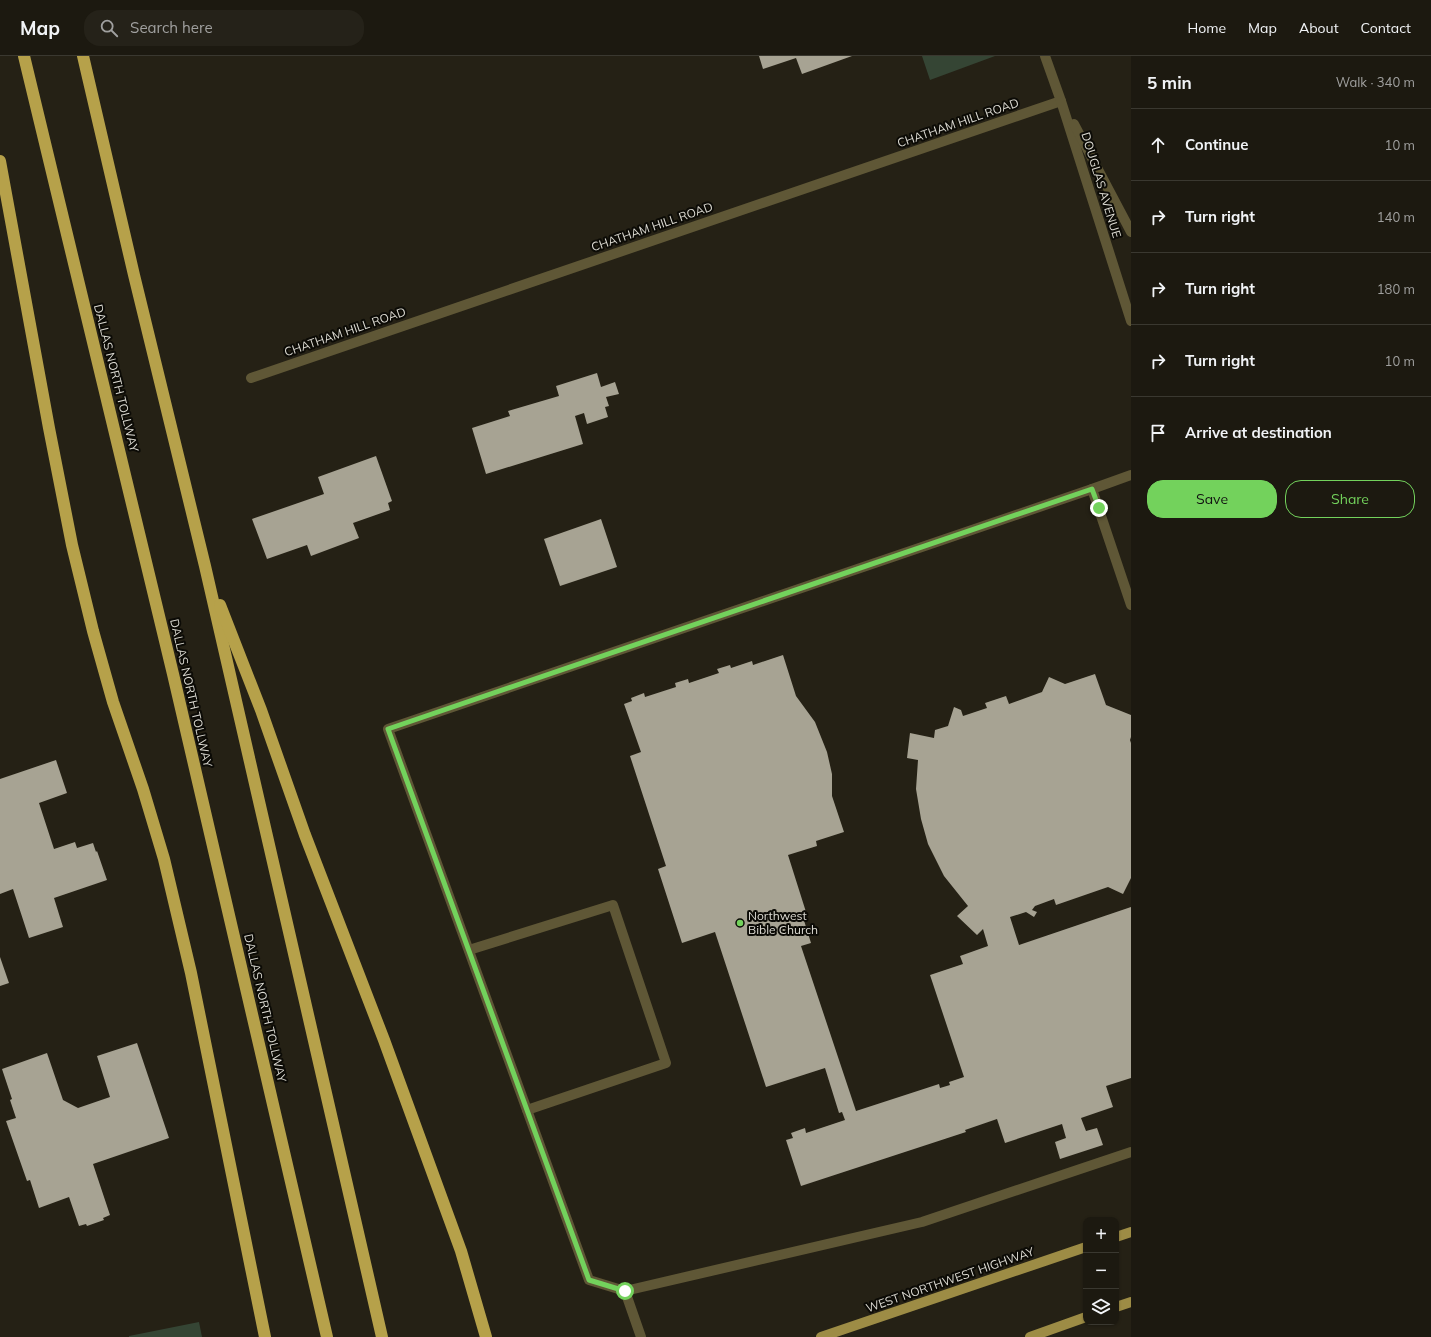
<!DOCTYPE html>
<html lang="en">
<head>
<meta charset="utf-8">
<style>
	body { margin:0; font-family:Mulish,sans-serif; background:#252219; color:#f1f3f6 }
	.controls { position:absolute; right:12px; bottom:12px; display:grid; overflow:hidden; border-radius:8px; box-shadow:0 1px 3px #0004 }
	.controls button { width:36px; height:36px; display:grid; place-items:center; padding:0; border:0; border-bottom:1px solid #3a3830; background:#1c1910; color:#f1f3f6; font:20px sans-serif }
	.stop { position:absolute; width:12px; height:12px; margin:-9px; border:3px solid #73d25c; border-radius:50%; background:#fff }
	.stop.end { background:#73d25c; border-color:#fff; box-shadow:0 1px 4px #0008 }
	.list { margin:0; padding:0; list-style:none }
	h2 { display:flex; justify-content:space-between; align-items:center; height:52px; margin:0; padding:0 16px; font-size:17px }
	h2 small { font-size:13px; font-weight:400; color:#a0a09f }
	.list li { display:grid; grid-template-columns:26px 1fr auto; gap:12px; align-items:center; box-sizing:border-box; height:72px; padding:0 16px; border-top:1px solid #3a3830 }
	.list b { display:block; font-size:15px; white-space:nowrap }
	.list em { font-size:13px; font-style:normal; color:#a0a09f }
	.actions { display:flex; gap:8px; padding:12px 16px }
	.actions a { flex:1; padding:9px 0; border:1px solid #73d25c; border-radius:16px; text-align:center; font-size:14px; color:#73d25c }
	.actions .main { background:#73d25c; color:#111 }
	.icon { flex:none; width:22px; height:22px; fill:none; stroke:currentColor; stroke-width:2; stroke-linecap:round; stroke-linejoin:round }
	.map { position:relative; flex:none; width:1131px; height:1281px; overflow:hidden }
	header { display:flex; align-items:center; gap:24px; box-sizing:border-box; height:56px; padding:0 20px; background:#1c1910; border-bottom:1px solid #3a3830 }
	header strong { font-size:19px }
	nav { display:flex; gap:22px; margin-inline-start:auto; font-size:14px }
	.search { width:280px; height:36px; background:#252219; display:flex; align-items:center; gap:10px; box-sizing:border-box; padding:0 14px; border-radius:16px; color:#a0a09f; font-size:15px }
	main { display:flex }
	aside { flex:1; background:#1c1910 }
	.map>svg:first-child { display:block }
	.green { fill:#354534 }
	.building { fill:#a7a393 }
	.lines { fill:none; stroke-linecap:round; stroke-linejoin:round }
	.service { stroke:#5f5736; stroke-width:10 }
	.minor { stroke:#5f5736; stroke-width:10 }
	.tertiary { stroke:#5f5736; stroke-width:10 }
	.primary { stroke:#9d8c45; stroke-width:10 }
	.motorway { stroke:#b6a14a; stroke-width:12 }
	.route { stroke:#73d25c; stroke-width:5 }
	.poi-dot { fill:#73d25c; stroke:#0c0b06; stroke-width:1.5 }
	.labels { text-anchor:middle; stroke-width:4; stroke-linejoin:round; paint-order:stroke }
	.street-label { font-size:12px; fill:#dcdad2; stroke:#0c0b06 }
	.poi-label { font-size:12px; fill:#dcdad2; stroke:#0c0b06; text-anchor:start }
</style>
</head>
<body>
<header>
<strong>Map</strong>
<div class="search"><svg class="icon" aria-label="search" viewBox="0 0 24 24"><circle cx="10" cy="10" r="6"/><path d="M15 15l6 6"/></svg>Search here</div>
<nav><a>Home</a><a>Map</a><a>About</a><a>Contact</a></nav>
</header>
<main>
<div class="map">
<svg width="1131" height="1281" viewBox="0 0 1131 1281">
	<rect width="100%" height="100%" fill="#252115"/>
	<g class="green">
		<polygon points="922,0 995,0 930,24"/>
		<polygon points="199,1266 202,1281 129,1281 129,1280"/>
	</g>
	<g class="building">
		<polygon points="759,0 852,0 802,18 796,2 763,13"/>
		<polygon points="597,317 601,331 615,326 619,338 606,341 609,350 605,351 608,361 587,368 584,357 575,360 583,388 486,418 472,372 510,360 508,355 559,340 556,330"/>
		<polygon points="376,400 392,445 388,447 390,454 353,467 359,482 311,500 307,489 267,503 252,463 324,438 318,421"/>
		<polygon points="601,463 617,511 560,530 544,483"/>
		<polygon points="783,599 796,640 815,666 827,696 832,718 832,740 844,776 816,785 817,790 788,799 806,856 802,858 811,887 801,890 856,1055 939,1028 940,1032 950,1029 949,1026 964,1021 930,919 963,908 960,900 988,890 983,873 977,879 957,860 968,850 944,820 928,788 921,763 916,733 918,704 907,702 910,677 934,682 935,674 948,670 954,651 961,654 963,660 987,652 985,647 1006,640 1009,648 1042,636 1049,621 1065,628 1095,618 1106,649 1131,659 1131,681 1130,684 1131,687 1131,822 1123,838 1108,831 1056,849 1054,843 1035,850 1032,854 1037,856 1034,861 1026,856 1010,861 1019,889 1131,851 1131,1022 1106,1030 1113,1051 1081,1062 1086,1075 1097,1072 1103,1089 1060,1103 1055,1086 1066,1082 1062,1068 1005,1087 997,1063 965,1074 966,1076 801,1130 786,1084 793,1082 791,1077 805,1072 806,1077 845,1064 842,1056 839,1057 825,1012 766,1031 715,876 682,887 658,813 666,810 630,700 641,696 624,648 632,645 631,642 644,637 645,641 676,631 675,627 688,623 689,627 719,617 717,613 730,609 731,612 752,605 753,609"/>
		<polygon points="56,704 67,737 39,747 54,793 75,786 77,792 93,787 96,796 97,795 107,824 54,842 63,871 29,882 13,833 0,838 0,723"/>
		<polygon points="0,901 9,927 0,930"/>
		<polygon points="137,987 169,1082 93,1108 110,1159 103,1162 104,1164 87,1170 86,1168 79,1170 69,1141 39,1152 30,1124 27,1125 6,1065 16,1062 10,1044 12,1043 2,1013 47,997 63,1044 78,1052 110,1041 97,1000"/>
	</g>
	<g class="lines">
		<g class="service">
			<polyline points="1092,433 1131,419"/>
			<polyline points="1131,549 1092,433 388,673 589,1224 625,1235 922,1166 1131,1096"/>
			<polyline points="469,894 613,849 666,1007 527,1054"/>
			<polyline points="625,1235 641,1281"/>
		</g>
		<polyline class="minor" points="251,322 1061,45"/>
		<g class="tertiary">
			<polyline points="1045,0 1061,45 1131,265"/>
			<polyline points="1074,68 1131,176"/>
		</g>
		<g class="primary">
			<polyline points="1116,1181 1131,1176"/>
			<polyline points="1116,1251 1131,1246"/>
			<polyline points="821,1281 1086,1191"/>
			<polyline points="1030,1281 1086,1261"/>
		</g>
		<g class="motorway">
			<polyline points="24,0 173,618 327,1281"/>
			<polyline points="83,0 134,219 205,510 382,1281"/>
			<polyline points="0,105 49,372 72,489 93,575 113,646 143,733 164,803 191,917 265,1281"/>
			<polyline points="220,549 261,654 305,779 384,984 461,1195 486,1281"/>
		</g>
	</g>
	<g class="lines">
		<polyline class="route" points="625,1235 589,1224 388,673 1092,433 1099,452"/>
	</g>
	<circle class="poi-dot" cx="740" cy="867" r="4"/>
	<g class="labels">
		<g class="street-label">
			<text transform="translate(958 67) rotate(-19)" y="4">CHATHAM HILL ROAD</text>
			<text transform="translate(1101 129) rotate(73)" y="4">DOUGLAS AVENUE</text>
			<text transform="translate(652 171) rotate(-19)" y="4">CHATHAM HILL ROAD</text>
			<text transform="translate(345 276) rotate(-19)" y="4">CHATHAM HILL ROAD</text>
			<text transform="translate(116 322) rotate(76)" y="4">DALLAS NORTH TOLLWAY</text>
			<text transform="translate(191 637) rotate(77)" y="4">DALLAS NORTH TOLLWAY</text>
			<text transform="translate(265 952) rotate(77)" y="4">DALLAS NORTH TOLLWAY</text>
			<text transform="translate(950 1224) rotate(-19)" y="4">WEST NORTHWEST HIGHWAY</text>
		</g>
		<g class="poi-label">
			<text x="748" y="864">Northwest<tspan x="748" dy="14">Bible Church</tspan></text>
		</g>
	</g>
</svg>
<div class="controls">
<button>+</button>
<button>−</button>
<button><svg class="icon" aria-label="layers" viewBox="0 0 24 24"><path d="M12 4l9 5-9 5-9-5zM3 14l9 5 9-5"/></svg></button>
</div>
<div class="stop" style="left:625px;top:1235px"></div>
<div class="stop end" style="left:1099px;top:452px"></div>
</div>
<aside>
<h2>5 min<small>Walk · 340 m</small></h2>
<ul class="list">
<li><svg class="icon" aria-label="ahead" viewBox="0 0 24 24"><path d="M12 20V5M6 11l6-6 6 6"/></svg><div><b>Continue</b></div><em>10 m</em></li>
<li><svg class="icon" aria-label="right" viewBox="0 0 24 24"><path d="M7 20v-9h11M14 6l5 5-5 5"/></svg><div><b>Turn right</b></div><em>140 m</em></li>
<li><svg class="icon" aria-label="right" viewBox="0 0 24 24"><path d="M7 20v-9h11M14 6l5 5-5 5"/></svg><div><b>Turn right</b></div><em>180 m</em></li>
<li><svg class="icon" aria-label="right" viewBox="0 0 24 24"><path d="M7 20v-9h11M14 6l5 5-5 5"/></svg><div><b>Turn right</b></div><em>10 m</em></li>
<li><svg class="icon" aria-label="arrive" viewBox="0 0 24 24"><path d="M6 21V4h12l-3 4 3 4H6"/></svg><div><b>Arrive at destination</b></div></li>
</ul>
<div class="actions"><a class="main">Save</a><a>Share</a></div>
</aside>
</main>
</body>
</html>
